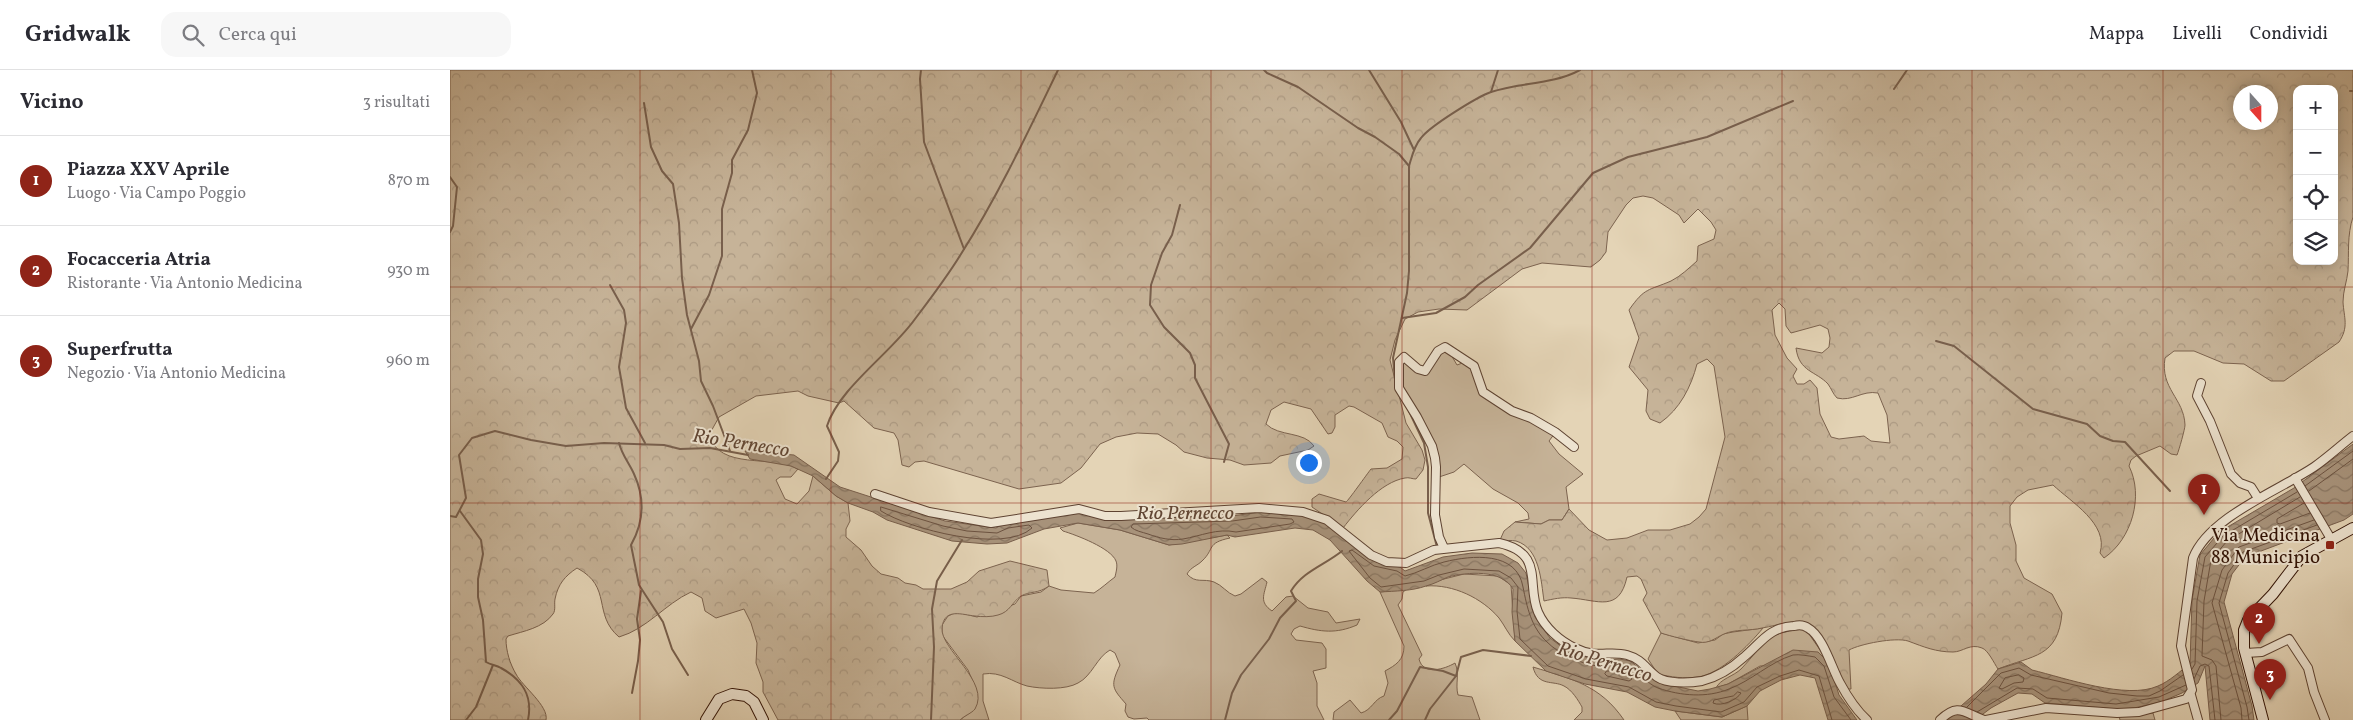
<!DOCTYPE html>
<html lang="it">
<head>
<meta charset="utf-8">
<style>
	body { margin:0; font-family:Vollkorn,serif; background:#f7f7f7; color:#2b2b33 }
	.controls { position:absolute; right:15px; top:15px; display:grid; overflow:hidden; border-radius:10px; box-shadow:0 2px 12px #0003 }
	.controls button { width:45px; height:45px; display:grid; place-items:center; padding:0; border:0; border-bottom:1px solid #e1e1e2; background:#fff; color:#2b2b33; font:25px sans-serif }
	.compass { position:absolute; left:1783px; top:15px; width:45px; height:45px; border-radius:50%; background:#fff; box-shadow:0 2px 12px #0003; rotate:159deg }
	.you { position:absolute; left:858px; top:392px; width:18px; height:18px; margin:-12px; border:4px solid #fff; border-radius:50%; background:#1a73e8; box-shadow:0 0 0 8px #1a73e833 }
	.badge { display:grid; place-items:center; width:32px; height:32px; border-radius:50%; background:#8f2418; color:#fff; font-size:16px; font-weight:700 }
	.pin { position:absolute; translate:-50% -41px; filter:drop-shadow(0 1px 2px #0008) }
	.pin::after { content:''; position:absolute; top:26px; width:18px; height:15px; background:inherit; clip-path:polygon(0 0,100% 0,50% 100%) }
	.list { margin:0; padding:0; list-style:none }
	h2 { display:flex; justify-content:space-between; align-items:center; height:65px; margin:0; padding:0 20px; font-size:21px }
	h2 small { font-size:16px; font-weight:400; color:#7c7c81 }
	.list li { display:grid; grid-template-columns:32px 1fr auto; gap:15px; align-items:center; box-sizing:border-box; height:90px; padding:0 20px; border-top:1px solid #e1e1e2 }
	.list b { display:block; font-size:19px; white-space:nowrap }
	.list p { margin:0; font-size:16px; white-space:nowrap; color:#7c7c81 }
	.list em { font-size:16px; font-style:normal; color:#7c7c81 }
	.icon { flex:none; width:28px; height:28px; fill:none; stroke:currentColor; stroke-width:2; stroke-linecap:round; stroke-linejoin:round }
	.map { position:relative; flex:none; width:1903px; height:650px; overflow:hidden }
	header { display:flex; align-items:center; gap:30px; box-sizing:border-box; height:70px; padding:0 25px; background:#fff; border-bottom:1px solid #e1e1e2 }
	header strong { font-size:24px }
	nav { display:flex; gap:28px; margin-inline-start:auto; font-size:18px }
	.search { width:350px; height:45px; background:#f7f7f7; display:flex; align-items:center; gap:12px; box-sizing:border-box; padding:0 18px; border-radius:15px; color:#7c7c81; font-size:19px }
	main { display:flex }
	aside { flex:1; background:#fff }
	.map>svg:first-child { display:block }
	.green { fill:#c6b398; stroke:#7c634f }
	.forest { fill:url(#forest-crowns); stroke:#7c634f; fill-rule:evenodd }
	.water { fill:url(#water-waves); stroke:#785f4c }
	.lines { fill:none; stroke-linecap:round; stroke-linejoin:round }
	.shore { stroke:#6c5240; stroke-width:1 }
	.stream { stroke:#785f4c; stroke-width:2 }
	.street-casing { stroke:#5e4332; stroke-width:10 }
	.secondary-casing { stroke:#321306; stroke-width:12 }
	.street { stroke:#ede3d0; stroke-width:8 }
	.secondary { stroke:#ede3d0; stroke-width:10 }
	.grid { fill:none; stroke:#8f2418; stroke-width:1; stroke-opacity:0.55 }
	.poi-dot { fill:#8f2418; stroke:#ede3d0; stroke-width:2 }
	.labels { text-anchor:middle; stroke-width:4; stroke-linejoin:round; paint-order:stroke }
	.poi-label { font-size:19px; fill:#321306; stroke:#ede3d0; text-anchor:end }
	.water-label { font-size:20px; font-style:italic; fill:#614634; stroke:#ede3d0 }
</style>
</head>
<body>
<header>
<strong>Gridwalk</strong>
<div class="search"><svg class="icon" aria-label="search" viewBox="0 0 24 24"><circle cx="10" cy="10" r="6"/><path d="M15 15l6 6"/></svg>Cerca qui</div>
<nav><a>Mappa</a><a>Livelli</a><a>Condividi</a></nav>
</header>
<main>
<aside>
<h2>Vicino<small>3 risultati</small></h2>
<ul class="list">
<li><span class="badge">1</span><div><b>Piazza XXV Aprile</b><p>Luogo · Via Campo Poggio</p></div><em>870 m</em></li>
<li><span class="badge">2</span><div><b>Focacceria Atria</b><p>Ristorante · Via Antonio Medicina</p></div><em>930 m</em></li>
<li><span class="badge">3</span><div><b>Superfrutta</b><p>Negozio · Via Antonio Medicina</p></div><em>960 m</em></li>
</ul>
</aside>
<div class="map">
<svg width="1903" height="650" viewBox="0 0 1903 650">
	<defs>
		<pattern id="forest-crowns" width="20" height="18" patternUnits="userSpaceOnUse" patternTransform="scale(1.25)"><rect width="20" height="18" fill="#c6b398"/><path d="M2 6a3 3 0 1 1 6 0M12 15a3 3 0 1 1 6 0" fill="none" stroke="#ab9982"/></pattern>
		<pattern id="water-waves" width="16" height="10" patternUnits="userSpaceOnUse" patternTransform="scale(1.25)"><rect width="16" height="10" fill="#a7927a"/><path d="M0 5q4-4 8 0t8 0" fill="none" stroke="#897662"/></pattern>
	</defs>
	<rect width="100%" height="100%" fill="#e4d4b6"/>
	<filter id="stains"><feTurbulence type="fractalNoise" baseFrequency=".004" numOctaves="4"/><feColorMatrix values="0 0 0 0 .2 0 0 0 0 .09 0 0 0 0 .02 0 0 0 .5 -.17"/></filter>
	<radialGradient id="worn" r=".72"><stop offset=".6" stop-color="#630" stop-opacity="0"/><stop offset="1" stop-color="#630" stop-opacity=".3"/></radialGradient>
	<g class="green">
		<path d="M995 280 1000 283 1007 295 1015 292 1023 299 1028 319 1032 325 1068 346 1105 363 1099 371 1109 384 1133 404 1116 417 1119 439 1112 450H1099L1091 454 1065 452 1079 449 1078 443 1068 433 1043 419 1014 394 1004 402 989 407 988 394C978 373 938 309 953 289L969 301Z"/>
		<path d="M628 453 670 460 719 475 777 465 780 468C756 473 765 479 752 491 747 496 741 497 737 504 746 514 753 508 764 512 772 515 777 523 785 526L791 524 812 508 817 512C814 525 809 532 822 541L836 527 843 526 858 538 878 542 886 553 910 549 907 555C886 564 871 562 850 556L844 559 841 564 846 570 872 573 876 579V598L863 601 867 613V636L874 650H699L697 648 684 649 678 647 675 641 676 634C662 618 660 616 670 595L665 583 660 580C647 587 642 606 628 613 616 620 591 619 577 616 562 612 551 601 533 604V631L539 650H510L524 639 527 630 526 619 518 600 492 565V555L498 546 507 542 527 547 565 534 571 526 591 522 599 516 611 520 644 523C652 518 658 512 665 507 666 502 668 496 666 491 661 478 626 465 613 461L610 458Z"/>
		<path d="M1014 504 1048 506 1061 515 1065 571C1058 564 1055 556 1049 548 1032 528 1003 514 976 516L990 510Z"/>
		<path d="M957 519 953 522 952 529 948 535 972 585 969 589C973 606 995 599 1005 593 1010 604 1005 614 1008 625L1022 627 1030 650H883L884 642 900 630 911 643C922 640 924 629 934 626L938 613 935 601C946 595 954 590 954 576L930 522Z"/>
		<path d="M1313 558C1299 575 1270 605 1247 607 1234 609 1221 607 1208 604L1198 589 1211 563 1248 573 1265 570 1273 564 1283 562Z"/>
		<path d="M1353 559 1359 564 1379 593 1310 596 1278 614 1266 618C1270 609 1284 606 1291 599 1317 572 1311 564 1353 559Z"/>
		<path d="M1083 597C1122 609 1150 615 1174 650H1124L1132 642V637C1128 630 1122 620 1114 616 1103 610 1088 617 1083 597Z"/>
		<polygon points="1297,636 1298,650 1231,650 1225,641 1272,647"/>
		<polygon points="1703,643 1705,650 1670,650 1669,646"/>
	</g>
	<path class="forest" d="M0 0H1903V147C1897 165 1899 183 1898 201 1897 211 1893 221 1893 232 1894 248 1899 257 1889 272L1834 311H1821L1794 294 1773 293 1744 281H1724L1715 288C1710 319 1734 328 1735 355 1735 359 1729 380 1727 385L1721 384 1710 376 1686 386 1681 390 1679 396C1694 426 1682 469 1654 488L1650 483C1659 454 1621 432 1603 415L1578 420 1567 427 1560 436V453L1566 475V491L1574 508 1602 524 1612 543C1608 588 1583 585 1548 599 1544 593 1538 580 1532 578 1520 573 1513 582 1503 582 1486 582 1474 577 1458 571 1445 567 1410 574 1399 580L1401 619H1396L1376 577 1357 553C1336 550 1331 555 1312 558 1300 561 1285 559 1274 564 1265 568 1259 574 1249 572 1240 571 1220 566 1211 563L1193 530 1197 523 1191 509 1187 506 1177 507C1169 543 1148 530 1121 528 1112 527 1103 529 1094 531 1091 511 1090 478 1066 471 1062 470 1055 471 1050 470L1054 461 1065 452 1091 454 1099 450H1112L1119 439 1139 460 1157 470 1177 468 1198 460H1220L1240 454 1249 447 1256 439 1275 367 1264 296 1257 289 1247 294C1241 317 1230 339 1210 353L1200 349 1196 341 1198 320 1179 297 1189 268 1179 240C1195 217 1198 221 1221 211 1231 206 1239 198 1247 191L1248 176 1264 169 1266 160 1261 152 1248 139 1234 153 1229 145 1203 128 1193 126 1183 128 1176 135 1158 162 1156 182 1150 190 1141 197 1092 193 1072 199 1017 240 989 239 968 242 955 249 945 270 940 290 956 353 972 380 975 390 973 400 966 409C962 409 959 407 955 408 931 412 907 440 893 458L862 437V429L869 424 896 432C898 431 917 404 921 399L937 398 952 389 953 377 947 371 938 367 932 353 904 337 899 336 885 345V357L882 363 878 364 861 339 834 332 821 340 816 354C829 367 854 361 864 376L858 380 830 386 821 393 794 395 780 390 757 388 734 382 726 375 708 364 687 363 666 367 650 374 631 398 611 413 569 419 474 391 465 392 459 397 452 395 448 370 444 363 424 358 394 331 389 333 358 326 348 321 306 326 269 347 259 365C270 401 321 384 348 399L341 407H330L326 410 335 429 347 434 359 421 363 406 386 426 398 433 400 451 396 459V467L411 480 422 496 431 504 448 508 455 513 466 515 473 519H501L517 512 529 501 560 491 597 500 599 516C588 524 580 521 571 526 562 532 560 542 548 545 542 547 532 547 525 546 513 545 494 537 492 558 490 579 541 612 525 639 522 643 514 646 510 650H328L313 622V612L306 593 307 573 301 553 294 539 266 548 255 541 252 528 241 522C215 534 197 559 169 567 142 544 163 517 127 498 115 506 108 514 105 529 104 534 106 540 103 544 93 558 74 561 58 566L56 569C56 581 60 594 66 604 72 616 99 636 96 650H0ZM1847 19H1884V191H1847ZM1790 22H1820V52H1790ZM1329 233 1335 239 1336 256 1341 263 1370 255 1378 259 1380 268 1379 277 1372 283 1346 278C1349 302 1366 301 1378 314 1381 318 1383 324 1387 328 1402 332 1412 320 1428 323L1437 345 1440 373 1421 371 1414 366 1389 369 1381 367 1370 344 1367 318 1360 310 1354 314H1347L1343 306 1347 299 1337 288 1325 265 1322 240Z"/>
	<g class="water">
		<path d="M1903 374V444L1894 450 1795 487 1782 504 1774 532 1802 636 1804 650H1760L1755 596 1748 613 1732 623 1711 632 1684 638 1666 639 1595 633 1582 624 1568 623 1541 638 1525 650H1495L1536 614 1548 599 1571 592 1582 600C1615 608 1677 630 1708 616 1720 611 1730 601 1740 594L1742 530 1750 485 1769 462 1844 418Z"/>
		<path d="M295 381 344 385 390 417 495 451 546 458 555 453 630 441 677 449 782 446 811 442 857 445 874 452 926 492 950 497 955 501 993 487 1022 483 1052 484 1068 493 1076 503 1085 547 1100 568 1112 577 1129 585 1149 591 1169 589 1180 591 1209 613 1248 621 1260 619 1278 614 1343 580 1368 582 1379 593 1389 625 1407 650H1378L1365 608 1350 605 1331 610 1310 621 1297 636 1272 647 1225 641 1205 637 1177 622 1135 614 1096 601 1065 571 1062 542 1063 519C1052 499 1017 502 998 507 991 510 984 514 976 516 962 521 945 521 930 522L917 511 880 470 863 460 845 458 785 467 777 465 732 474 719 475 670 460 628 453 594 459 557 473 537 474 502 471 437 450 423 442 398 433 386 426 363 406 341 396 300 389Z"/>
	</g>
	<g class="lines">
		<g class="shore">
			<polyline points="1855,416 1903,381"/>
			<polyline points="1859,421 1903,389"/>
			<polyline points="1854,433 1827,449 1827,453 1830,454 1860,443"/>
			<path d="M431 437 493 456 517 461 547 463 558 458 579 455 582 458C554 484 459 459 431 441Z"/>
			<path d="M811 447 842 449 844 452 840 454 786 462C767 458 751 466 733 469 721 471 709 468 698 464 692 462 685 461 681 457L683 454 782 451Z"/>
			<polyline points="1742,599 1745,594 1747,531 1755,487 1773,466 1847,422"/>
			<polygon points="1157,601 1175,602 1182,609 1179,611 1157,606 1155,604"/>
			<polygon points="1569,605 1574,608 1573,612 1564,613 1552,619 1549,618 1555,608"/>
			<polyline points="1744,609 1750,596 1755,594 1759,596 1765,650"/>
			<path d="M1288 622 1291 623C1287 630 1271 637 1263 633L1264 630 1283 626Z"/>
			<polyline points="1517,637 1551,603 1569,598 1581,605 1659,623 1687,626 1699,626 1710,621 1733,605"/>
			<polyline points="1527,642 1567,618 1583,619 1597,628 1666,634 1709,627 1736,615"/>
			<path d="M1382 650 1369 606 1349 600 1330 606 1307 617 1294 632 1271 642 1226 636 1206 632 1179 617 1136 609 1098 596 1070 569 1067 541 1068 517 1061 508 1049 501 1014 499 989 505 974 511 931 517 920 508 899 481 902 480 924 496 947 501 955 506C968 503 981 495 994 492 1022 485 1067 481 1073 517 1077 537 1081 557 1097 572 1109 584 1129 593 1147 596 1157 597 1168 592 1178 596 1189 601 1197 614 1208 618 1231 626 1257 628 1279 619 1301 611 1320 592 1343 585 1349 584 1359 586 1365 587L1374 596 1384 627 1401 650"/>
			<polyline points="1771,650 1766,596 1762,590 1752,586 1754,531 1761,490 1777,471 1850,427"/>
			<polyline points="1792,650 1791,638 1762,533 1772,500 1789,477 1864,450"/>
			<polyline points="1799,650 1797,637 1769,533 1778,503 1793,482 1867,455"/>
		</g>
		<g class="stream">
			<polyline points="471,0 470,9 474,72 514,179"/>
			<polyline points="814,0 817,3 848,17 908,58 925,67 949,84 959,96"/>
			<polyline points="919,0 951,52 964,80"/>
			<polyline points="1444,19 1457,0"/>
			<polyline points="1900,21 1903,21"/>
			<polyline points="1041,22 1048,0"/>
			<polyline points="194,33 201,77 212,101 223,114 229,153 232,208 237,245 249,291 251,311 263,336 280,381"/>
			<polyline points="0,107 7,117 3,156 0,162"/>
			<polyline points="730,135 722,165 712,183 701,215 700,235 714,257 740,283 745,295 745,308 779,374 774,392"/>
			<polyline points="160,215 174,240 176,253 169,297 176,338 195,373"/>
			<polyline points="952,248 986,243 1015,227 1028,215 1080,178 1143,103 1178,87 1257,67 1343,31"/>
			<polyline points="241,259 259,225 272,186 272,139 282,103 282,90 298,60 307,23 302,0"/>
			<polyline points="1486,271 1504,276 1583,339 1637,354 1650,366 1663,371 1675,372 1720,421"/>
			<path d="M945 310 943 288 957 223 959 201V96C962 86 964 76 971 68 980 56 1027 27 1041 22 1071 12 1102 15 1130 0"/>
			<polyline points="957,337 974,373 978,397 978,443 987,477"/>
			<path d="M169 373C172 385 179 393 184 404 195 428 194 452 181 475L189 515 213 552 222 579 238 605"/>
			<path d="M376 409 388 391 389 382 377 356C389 318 441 283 465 249 481 228 497 207 511 184 548 126 578 62 608 0"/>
			<path d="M10 441 31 470 33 484 28 509V527L33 550 36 592C41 595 46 595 51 598 73 610 83 626 78 650"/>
			<polyline points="0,446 6,447 16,428 9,385 22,368 45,361 81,370 116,376 154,373 214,375 230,379 260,378 298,385"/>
			<polyline points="182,623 188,591 190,570 187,549 191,521"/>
			<polyline points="16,650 26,637 43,595"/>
			<polyline points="481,650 484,577 482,539 487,511 512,470"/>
			<path d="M775 650 782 623 791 605 819 569 830 548 846 531 841 521C853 501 875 495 892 481"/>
			<polyline points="939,650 947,641 970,597 993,601 1006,606"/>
			<polyline points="975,650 980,639 1006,606 1011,587 1033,580 1081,586"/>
		</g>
		<g class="street-casing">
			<g id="street">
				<polyline points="1751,313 1747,326 1760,351 1781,404 1790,413 1801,417 1808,428"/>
				<polyline points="1845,408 1881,469"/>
				<path d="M425 424 479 442 541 453 629 439 655 446H671L809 438 853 442 877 450 921 485 937 492 956 493 984 480 1049 473C1095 483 1076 514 1088 542 1095 558 1110 571 1125 578 1147 589 1159 580 1177 585 1192 589 1196 599 1207 607 1217 614 1240 613 1252 611 1267 607 1282 598 1294 587 1311 573 1319 557 1344 556 1348 555 1354 555 1358 558 1373 566 1382 599 1390 613 1397 626 1406 640 1417 650"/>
				<polyline points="994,478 989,467 985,445 986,397 985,388 982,376 967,347 949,318 949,292 954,287 968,299 975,301 988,281 995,277 1024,296 1033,322 1062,341 1081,348 1105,362 1124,377"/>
				<polyline points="1796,583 1812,582 1839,569 1858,598 1864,622 1875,650"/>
				<polyline points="1741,625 1748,650"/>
				<path d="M1490 650C1508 633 1513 642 1534 650"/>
				<path d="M1536 650 1596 638 1667 643 1689 642 1736 629 1742 620 1731 576 1743 488C1759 447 1828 421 1864 397 1877 388 1890 376 1903 366"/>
			</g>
		</g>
		<g class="secondary-casing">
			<g id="secondary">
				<polyline points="256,650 269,629 282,624 296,626 304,632 313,650"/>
				<polyline points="1813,650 1794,578 1794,560 1798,550 1823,524 1852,486 1903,458"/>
			</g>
		</g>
		<use href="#street" class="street"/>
		<use href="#secondary" class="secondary"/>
	</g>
	<path class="grid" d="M190 0V650M381 0V650M571 0V650M761 0V650M952 0V650M1142 0V650M1332 0V650M1522 0V650M1713 0V650M0 217H1903M0 433H1903"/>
	<rect class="poi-dot" x="1875" y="470" width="10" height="10" rx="2.5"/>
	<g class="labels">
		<g class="poi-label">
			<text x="1870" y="471">Via Medicina<tspan x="1870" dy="22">88 Municipio</tspan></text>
		</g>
		<g class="water-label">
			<text transform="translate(291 372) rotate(9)" y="7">Rio Pernecco</text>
			<text x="735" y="449">Rio Pernecco</text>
			<text transform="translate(1155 591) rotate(17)" y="7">Rio Pernecco</text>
		</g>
	</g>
	<rect width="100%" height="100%" filter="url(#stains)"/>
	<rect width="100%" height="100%" fill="url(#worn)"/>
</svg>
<div class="controls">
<button>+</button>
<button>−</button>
<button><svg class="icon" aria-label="locate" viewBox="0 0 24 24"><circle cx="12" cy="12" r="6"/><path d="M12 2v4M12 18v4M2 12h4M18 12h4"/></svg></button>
<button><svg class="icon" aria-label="layers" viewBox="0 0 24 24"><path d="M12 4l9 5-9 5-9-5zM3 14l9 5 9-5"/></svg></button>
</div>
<svg class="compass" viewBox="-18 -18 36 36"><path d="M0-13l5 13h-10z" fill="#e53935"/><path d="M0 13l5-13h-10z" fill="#7c7c81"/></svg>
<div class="you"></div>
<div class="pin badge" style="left:1754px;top:445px">1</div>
<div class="pin badge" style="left:1809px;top:574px">2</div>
<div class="pin badge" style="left:1820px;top:630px">3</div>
</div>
</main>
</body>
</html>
